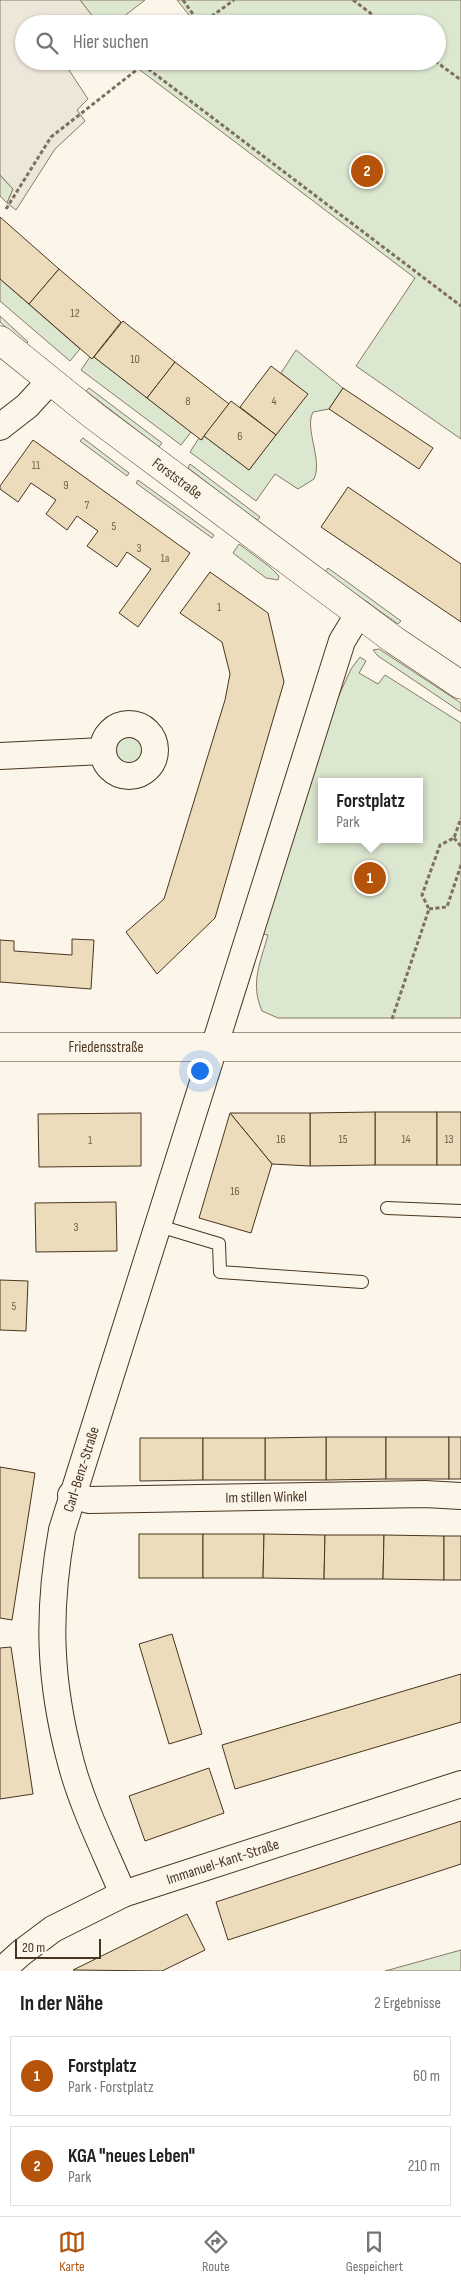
<!DOCTYPE html>
<html lang="de">
<head>
<meta charset="utf-8">
<style>
	body { margin:0; font-family:"Sofia Sans Condensed",sans-serif; background:#f6f6f6; color:#202124 }
	.scale { position:absolute; left:15px; bottom:12px; width:86px; box-sizing:border-box; padding-left:5px; border:2px solid #4a3520; border-top:0; font-size:14px; line-height:18px; white-space:nowrap; color:#4a3520; -webkit-text-stroke:4px #fbf6e9; paint-order:stroke }
	.you { position:absolute; left:199px; top:1070px; width:18px; height:18px; margin:-12px; border:4px solid #fff; border-radius:50%; background:#1a73e8; box-shadow:0 0 0 8px #1a73e833 }
	.badge { display:grid; place-items:center; width:32px; height:32px; border-radius:50%; background:#b45309; color:#fff; font-size:16px; font-weight:700 }
	.pin { position:absolute; translate:-50% -50%; border:2px solid #fff; box-shadow:0 1px 5px #0006 }
	.popup { position:absolute; left:318px; top:778px; width:105px; height:65px; box-sizing:border-box; display:grid; place-content:center; border-radius:0px; background:#fff; filter:drop-shadow(0 1px 4px #0005); font-size:16px; white-space:nowrap; color:#757577 }
	.popup b { font-size:19px; color:#202124 }
	.popup::after { content:''; position:absolute; left:50%; top:100%; margin-left:-10px; border:10px solid transparent; border-top-color:#fff }
	.list { margin:0; padding:0; list-style:none }
	h2 { display:flex; justify-content:space-between; align-items:center; height:65px; margin:0; padding:0 20px; font-size:21px }
	h2 small { font-size:16px; font-weight:400; color:#757577 }
	.list li { display:grid; grid-template-columns:32px 1fr auto; gap:15px; align-items:center; box-sizing:border-box; height:80px; margin:0 10px 10px; padding:0 10px; border:1px solid #e0e0e0; border-radius:0px }
	.list b { display:block; font-size:19px; white-space:nowrap }
	.list p { margin:0; font-size:16px; white-space:nowrap; color:#757577 }
	.list em { font-size:16px; font-style:normal; color:#757577 }
	.icon { flex:none; width:28px; height:28px; fill:none; stroke:currentColor; stroke-width:2; stroke-linecap:round; stroke-linejoin:round }
	.map { position:relative; flex:none; width:461px; height:1971px; overflow:hidden }
	.search { position:absolute; background:#fff; box-shadow:0 1px 4px #0004; left:15px; right:15px; top:15px; height:55px; display:flex; align-items:center; gap:12px; box-sizing:border-box; padding:0 18px; border-radius:28px; color:#757577; font-size:19px }
	.sheet { height:245px; background:#fff }
	nav { display:flex; justify-content:space-around; align-items:center; box-sizing:border-box; height:70px; border-top:1px solid #e0e0e0; background:#fff; font-size:14px; color:#757577 }
	nav a { display:grid; justify-items:center; gap:2px }
	nav .on { color:#b45309 }
	.map>svg:first-child { display:block }
	.green { fill:#dce7d0; stroke:#887966; fill-rule:evenodd }
	.parking { fill:#ede7d9; stroke:#887966 }
	.building { fill:#ecdcbc; stroke:#4a3520 }
	.lines { fill:none; stroke-linecap:round; stroke-linejoin:round }
	.lane-casing { stroke:#4a3520; stroke-width:14 }
	.street-casing { stroke:#4a3520; stroke-width:28 }
	.secondary-casing { stroke:#4a3520; stroke-width:29 }
	.path { stroke:#7f6f5c; stroke-width:3; stroke-dasharray:4 2.5; stroke-linecap:butt }
	.lane { stroke:#fbf6e9; stroke-width:12 }
	.street { stroke:#fbf6e9; stroke-width:26 }
	.secondary { stroke:#fbf6e9; stroke-width:28 }
	.labels { text-anchor:middle; stroke-width:4; stroke-linejoin:round; paint-order:stroke }
	.number-label { font-size:12px; fill:#725f47 }
	.street-label { font-size:15px; fill:#4a3520; stroke:#fbf6e9 }
</style>
</head>
<body>
<div class="map">
<svg width="461" height="1971" viewBox="0 0 461 1971">
	<rect width="100%" height="100%" fill="#fbf6e9"/>
	<g class="green">
		<polygon points="80,0 145,0 114,24 98,24"/>
		<polygon points="177,0 461,0 461,439 356,366 415,278 132,64 136,61 437,61 437,24 189,24 193,20"/>
		<polygon points="0,175 13,189 7,203 0,196"/>
		<polygon points="0,279 80,349 70,361 0,301"/>
		<polygon points="0,316 28,342 25,345 0,322"/>
		<path d="M296 350 343 388 329 409 313 412C304 429 323 459 314 479L298 489 275 474 256 501 190 452 199 438 202 440 204 436 249 470 307 394 281 373Z"/>
		<polygon points="90,357 92,359 94,357 191,432 181,445 81,370"/>
		<polygon points="89,388 162,443 159,447 86,391"/>
		<polygon points="83,438 129,473 127,476 80,441"/>
		<polygon points="190,464 260,517 257,521 188,468"/>
		<polygon points="138,480 214,535 212,538 136,483"/>
		<polygon points="239,544 270,567 279,576 278,580 266,578 233,553"/>
		<polygon points="328,568 401,621 398,624 325,572"/>
		<polygon points="379,649 461,703 461,712 378,656 373,650"/>
		<path d="M360 657 366 661 359 673 378 684 385 675 461 723V1018H278L262 1011C250 983 260 964 268 935L262 934 335 704 351 669ZM321 782H419V839H321Z"/>
		<circle cx="129" cy="750" r="20"/>
		<polygon points="461,1950 461,1971 385,1971"/>
	</g>
	<polygon class="parking" points="0,0 80,0 94,18 86,24 24,24 24,61 63,61 88,99 77,110 85,121 55,149 16,210 7,203 13,189 0,175"/>
	<g class="building">
		<polygon points="0,217 59,269 29,304 0,279"/>
		<polygon points="59,269 121,322 92,359 29,304"/>
		<polygon points="123,321 175,362 147,398 94,357"/>
		<polygon points="175,362 229,404 201,440 147,398"/>
		<polygon points="271,366 308,394 276,435 240,407"/>
		<polygon points="343,388 433,448 419,469 329,409"/>
		<polygon points="231,401 276,435 249,470 204,436"/>
		<polygon points="33,440 190,553 138,627 119,613 151,569 127,552 117,567 87,546 98,531 77,516 67,530 46,514 56,500 31,483 18,502 0,489 0,486"/>
		<polygon points="348,487 461,564 461,622 321,527"/>
		<polygon points="210,572 268,613 284,682 215,918 157,974 126,932 164,899 225,700 230,674 222,642 180,613"/>
		<polygon points="72,939 94,940 91,989 0,982 0,940 14,941 14,951 72,955"/>
		<rect x="375" y="1112" width="62" height="53"/>
		<polygon points="375,1112 375,1165 310,1166 310,1113"/>
		<rect x="437" y="1112" width="24" height="53"/>
		<polygon points="141,1113 141,1166 39,1167 38,1114"/>
		<polygon points="230,1113 310,1113 310,1166 272,1164"/>
		<polygon points="230,1113 272,1164 251,1233 199,1218"/>
		<polygon points="116,1202 117,1251 36,1252 35,1203"/>
		<polygon points="0,1280 28,1281 26,1331 0,1330"/>
		<polygon points="326,1437 386,1437 386,1479 326,1480"/>
		<polygon points="326,1437 326,1480 265,1480 265,1438"/>
		<rect x="386" y="1437" width="63" height="42"/>
		<rect x="449" y="1437" width="12" height="42"/>
		<polygon points="140,1438 203,1438 203,1480 140,1481"/>
		<rect x="203" y="1438" width="62" height="42"/>
		<polygon points="0,1467 35,1473 12,1620 0,1618"/>
		<rect x="139" y="1534" width="64" height="44"/>
		<polygon points="203,1534 264,1534 263,1578 203,1578"/>
		<polygon points="264,1534 325,1535 324,1579 263,1578"/>
		<polygon points="325,1535 384,1535 383,1579 324,1579"/>
		<polygon points="384,1535 444,1536 444,1580 383,1579"/>
		<rect x="444" y="1536" width="17" height="44"/>
		<polygon points="172,1634 202,1734 169,1744 139,1644"/>
		<polygon points="11,1647 33,1794 0,1799 0,1648"/>
		<polygon points="461,1674 461,1722 235,1789 222,1745"/>
		<polygon points="209,1768 224,1813 145,1841 129,1796"/>
		<polygon points="461,1821 461,1864 228,1940 216,1902"/>
		<polygon points="187,1914 205,1950 162,1971 73,1970"/>
	</g>
	<g class="lines">
		<g class="lane-casing">
			<g id="lane">
				<polyline points="387,1208 461,1211"/>
				<polyline points="159,1226 219,1244 220,1272 362,1282"/>
			</g>
		</g>
		<g class="street-casing">
			<g id="street">
				<polyline points="0,427 27,406 50,381"/>
				<circle cx="129" cy="750" r="26"/>
				<polyline points="0,756 103,751"/>
				<path id="s1" d="M71 1495 89 1500 425 1494 461 1496"/>
				<path id="s2" d="M123 1894C105 1851 83 1808 71 1763 49 1681 47 1613 62 1530L342 641 359 613"/>
				<path id="s3" d="M1 1971 21 1953 53 1929 123 1894 461 1784"/>
			</g>
		</g>
		<g class="secondary-casing">
			<g id="secondary">
				<path id="s4" d="M0 340 94 416 394 640 461 685"/>
				<path id="s5" d="M0 1047H461"/>
			</g>
		</g>
		<g class="path">
			<polyline points="183,0 200,24"/>
			<polyline points="353,0 385,24"/>
			<polyline points="201,24 234,0"/>
			<polyline points="435,61 461,80"/>
			<polyline points="143,65 461,306"/>
			<polyline points="6,209 51,137 148,61"/>
			<polyline points="454,838 461,846"/>
			<polyline points="429,909 447,907 461,865"/>
			<polyline points="392,1019 429,909 422,895 440,845 454,838 461,818"/>
		</g>
		<use href="#lane" class="lane"/>
		<use href="#street" class="street"/>
		<use href="#secondary" class="secondary"/>
	</g>
	<g class="labels">
		<g class="number-label">
			<text x="75" y="317">12</text>
			<text x="135" y="363">10</text>
			<text x="188" y="405">8</text>
			<text x="274" y="405">4</text>
			<text x="240" y="440">6</text>
			<text x="36" y="469">11</text>
			<text x="66" y="489">9</text>
			<text x="87" y="509">7</text>
			<text x="114" y="530">5</text>
			<text x="139" y="552">3</text>
			<text x="165" y="562">1a</text>
			<text x="219" y="611">1</text>
			<text x="281" y="1143">16</text>
			<text x="343" y="1143">15</text>
			<text x="406" y="1143">14</text>
			<text x="449" y="1143">13</text>
			<text x="90" y="1144">1</text>
			<text x="235" y="1195">16</text>
			<text x="76" y="1231">3</text>
			<text x="14" y="1310">5</text>
		</g>
		<g class="street-label">
			<text dy="5" stroke="none"><textPath href="#s4" startOffset="225">Forststraße</textPath></text>
			<text dy="5" stroke="none"><textPath href="#s5" startOffset="106">Friedensstraße</textPath></text>
			<text dy="5" stroke="none"><textPath href="#s2" startOffset="440">Carl-Benz-Straße</textPath></text>
			<text dy="5" stroke="none"><textPath href="#s1" startOffset="196">Im stillen Winkel</textPath></text>
			<text dy="5" stroke="none"><textPath href="#s3" startOffset="250">Immanuel-Kant-Straße</textPath></text>
		</g>
	</g>
</svg>
<div class="scale">20 m</div>
<div class="you"></div>
<div class="pin badge" style="left:370px;top:878px">1</div>
<div class="popup"><b>Forstplatz</b>Park</div>
<div class="pin badge" style="left:367px;top:171px">2</div>
<div class="search"><svg class="icon" aria-label="search" viewBox="0 0 24 24"><circle cx="10" cy="10" r="6"/><path d="M15 15l6 6"/></svg>Hier suchen</div>
</div>
<section class="sheet">
<h2>In der Nähe<small>2 Ergebnisse</small></h2>
<ul class="list">
<li><span class="badge">1</span><div><b>Forstplatz</b><p>Park · Forstplatz</p></div><em>60 m</em></li>
<li><span class="badge">2</span><div><b>KGA &quot;neues Leben&quot;</b><p>Park</p></div><em>210 m</em></li>
</ul>
</section>
<nav>
<a class="on"><svg class="icon" aria-label="map" viewBox="0 0 24 24"><path d="M3 6l6-2 6 2 6-2v14l-6 2-6-2-6 2zM9 4v14M15 6v14"/></svg>Karte</a>
<a><svg class="icon" aria-label="directions" viewBox="0 0 24 24"><path d="M12 3l9 9-9 9-9-9zM9 14v-3h6M13 9l2 2-2 2"/></svg>Route</a>
<a><svg class="icon" aria-label="saved" viewBox="0 0 24 24"><path d="M7 4h10v16l-5-4-5 4z"/></svg>Gespeichert</a>
</nav>
</body>
</html>
